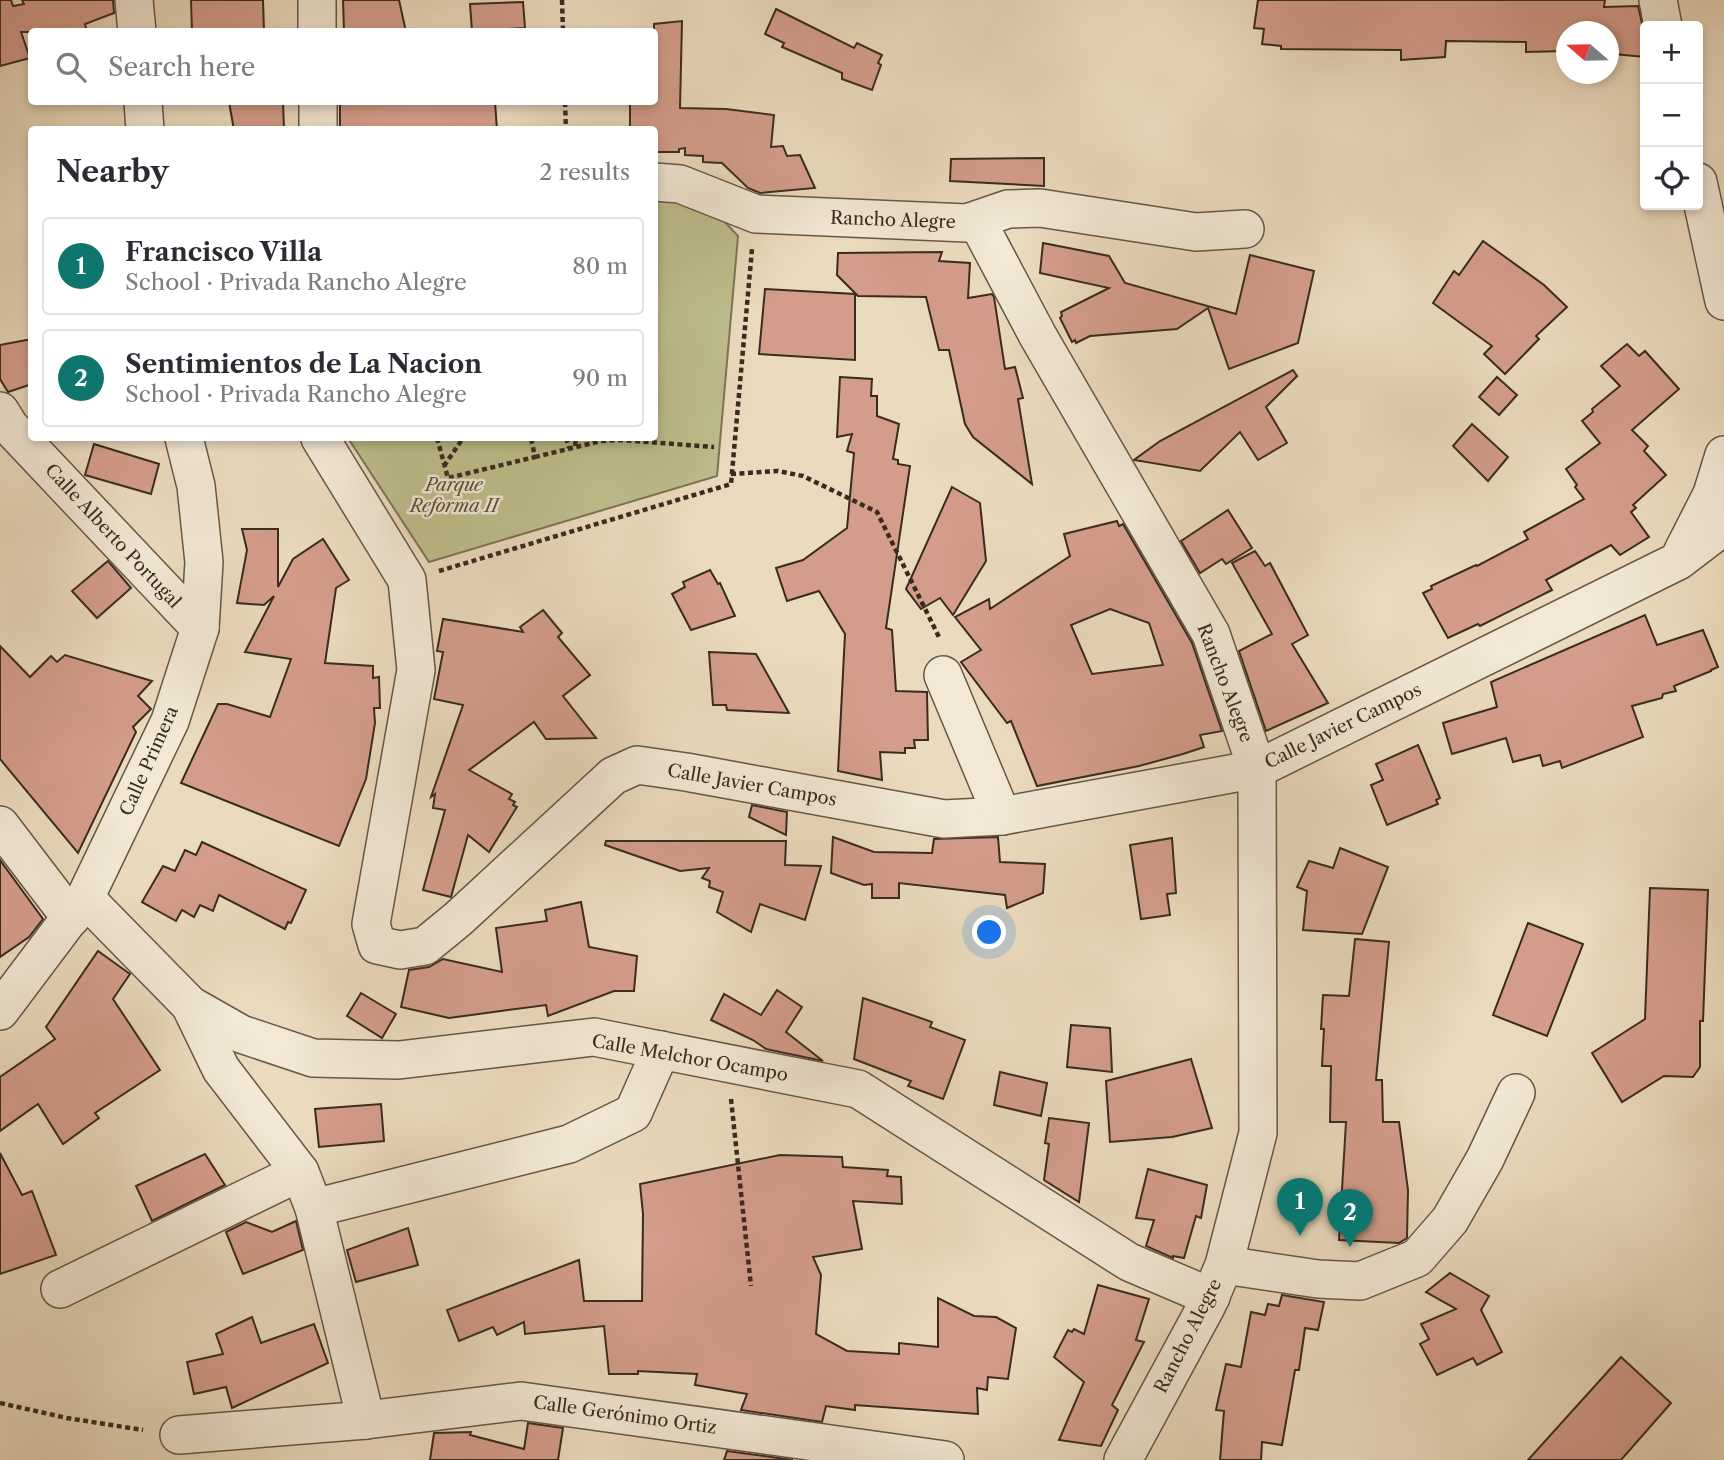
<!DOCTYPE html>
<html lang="en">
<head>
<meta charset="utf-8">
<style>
	body { margin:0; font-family:"Libre Caslon Text",serif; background:#f7f7f7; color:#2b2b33 }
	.controls { position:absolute; right:21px; top:21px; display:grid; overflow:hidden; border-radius:7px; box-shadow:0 4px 10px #0003 }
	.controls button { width:63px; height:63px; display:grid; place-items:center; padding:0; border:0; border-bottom:2px solid #e1e1e2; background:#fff; color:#2b2b33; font:35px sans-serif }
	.compass { position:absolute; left:1556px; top:21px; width:63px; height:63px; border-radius:50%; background:#fff; box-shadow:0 4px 10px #0003; rotate:290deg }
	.you { position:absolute; left:990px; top:933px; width:24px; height:24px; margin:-18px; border:5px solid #fff; border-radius:50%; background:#1a73e8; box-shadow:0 0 0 10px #1a73e833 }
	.badge { display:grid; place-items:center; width:46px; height:46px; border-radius:50%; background:#0f766e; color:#fff; font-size:23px; font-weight:700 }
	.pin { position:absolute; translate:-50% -58px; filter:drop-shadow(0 2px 4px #0008) }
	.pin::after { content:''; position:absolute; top:37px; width:24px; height:21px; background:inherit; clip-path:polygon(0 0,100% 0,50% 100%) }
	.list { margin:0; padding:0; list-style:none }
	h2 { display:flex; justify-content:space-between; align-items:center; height:91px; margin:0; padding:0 28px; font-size:30px }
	h2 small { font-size:23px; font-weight:400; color:#7c7c81 }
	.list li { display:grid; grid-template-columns:46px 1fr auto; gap:21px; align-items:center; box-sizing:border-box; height:98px; margin:0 14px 14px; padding:0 14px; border:2px solid #e1e1e2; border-radius:7px }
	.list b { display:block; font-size:26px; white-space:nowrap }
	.list p { margin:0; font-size:23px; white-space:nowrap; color:#7c7c81 }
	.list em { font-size:23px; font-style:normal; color:#7c7c81 }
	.icon { flex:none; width:38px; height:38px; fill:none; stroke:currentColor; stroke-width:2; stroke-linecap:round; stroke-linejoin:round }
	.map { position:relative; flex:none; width:1724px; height:1460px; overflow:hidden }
	.search { position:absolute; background:#fff; box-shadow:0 4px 10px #0003; left:28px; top:28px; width:630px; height:77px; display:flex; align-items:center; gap:18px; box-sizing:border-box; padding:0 24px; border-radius:7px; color:#7c7c81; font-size:26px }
	.panel { position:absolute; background:#fff; box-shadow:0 4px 10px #0003; left:28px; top:126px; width:630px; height:315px; border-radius:7px }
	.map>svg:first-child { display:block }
	.green { fill:#bebe8c; stroke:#7c7456; stroke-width:2 }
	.building { fill:#d49d8b; stroke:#3a2b20; stroke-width:2; fill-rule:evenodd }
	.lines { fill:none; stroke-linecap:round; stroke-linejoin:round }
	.minor-casing { stroke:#665748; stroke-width:40 }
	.path { stroke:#3a2b20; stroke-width:4.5; stroke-dasharray:5 3.5; stroke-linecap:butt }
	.minor { stroke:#f2e8d5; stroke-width:37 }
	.labels { text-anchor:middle; stroke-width:5; stroke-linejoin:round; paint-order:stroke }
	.street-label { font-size:18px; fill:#3a2b20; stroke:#f2e8d5 }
	.park-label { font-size:18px; font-style:italic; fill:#5b503b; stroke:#f2e8d5 }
</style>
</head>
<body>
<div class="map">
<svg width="1724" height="1460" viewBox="0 0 1724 1460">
	<rect width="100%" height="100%" fill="#ebdbbe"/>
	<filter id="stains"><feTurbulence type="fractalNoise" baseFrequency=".00286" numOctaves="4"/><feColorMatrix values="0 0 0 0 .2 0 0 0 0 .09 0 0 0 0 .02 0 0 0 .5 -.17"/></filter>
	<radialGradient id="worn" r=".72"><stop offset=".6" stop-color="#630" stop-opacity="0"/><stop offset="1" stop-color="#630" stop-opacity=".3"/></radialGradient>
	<polygon class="green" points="655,196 682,199 724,221 738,236 717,476 429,562 348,438 654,438"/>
	<g class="building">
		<polygon points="0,0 11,0 13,6 24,4 22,0 113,0 114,13 85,24 87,32 21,32 30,58 0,66"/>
		<polygon points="191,0 263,0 264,32 192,32"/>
		<polygon points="343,0 399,0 406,32 344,32"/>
		<polygon points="1258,0 1605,0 1604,7 1638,6 1645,36 1645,57 1614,54 1614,50 1608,50 1608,32 1566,32 1566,51 1526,52 1526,42 1446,41 1445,57 1401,60 1401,50 1281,49 1281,46 1262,44 1264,29 1254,28"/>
		<polygon points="523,2 525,28 472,31 470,4"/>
		<polygon points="776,9 854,48 857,43 882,55 878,63 881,65 872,90 842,79 842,73 782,47 784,43 765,34"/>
		<polygon points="682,21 680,108 726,109 774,115 771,147 783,146 787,156 800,155 815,188 760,193 748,188 722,163 703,162 703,156 685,155 685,148 679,149 679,152 654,152 654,130 630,130 630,102 654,102 654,24"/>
		<polygon points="229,102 283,102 284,130 234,130"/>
		<polygon points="340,102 495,102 497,130 340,130"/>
		<polygon points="1044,158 1044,186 950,181 951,159"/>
		<polygon points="1483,241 1544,285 1567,307 1536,336 1539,339 1505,374 1484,354 1492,346 1433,303 1454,271 1459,275"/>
		<polygon points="1043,243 1109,256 1125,283 1236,314 1250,255 1314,271 1298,343 1229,369 1208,308 1177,329 1090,336 1076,343 1075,340 1072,342 1060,318 1062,316 1061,312 1109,288 1040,273"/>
		<polygon points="942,252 939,261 970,263 968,298 992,294 994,297 1005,369 1015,367 1023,398 1018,399 1032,484 973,437 965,424 949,350 939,350 926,297 858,296 837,275 838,253"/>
		<polygon points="765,289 855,294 855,360 759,354"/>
		<polygon points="32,339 32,384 8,392 0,379 0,345"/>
		<polygon points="1627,344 1639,356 1645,351 1679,389 1632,430 1648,446 1644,451 1666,475 1633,505 1636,508 1631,512 1649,537 1620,555 1611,545 1546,580 1552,590 1480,626 1478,624 1448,638 1423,593 1432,589 1431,586 1476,565 1477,566 1528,539 1524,532 1584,499 1575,487 1577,485 1566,469 1600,443 1582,421 1593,412 1592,409 1620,386 1601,366"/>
		<polygon points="1293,370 1297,376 1266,407 1287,443 1258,460 1240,432 1200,471 1134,460 1160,441"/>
		<polygon points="840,377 872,379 871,396 877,396 877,416 899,424 893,459 898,460 898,464 910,466 886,628 892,630 896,691 927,692 928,740 914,740 915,748 905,748 905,753 880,752 882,780 838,771 845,634 819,591 787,601 776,568 803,560 847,528 854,453 847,451 852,434 837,437"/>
		<polygon points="1497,377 1517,395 1499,415 1479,397"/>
		<polygon points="1472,424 1508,457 1488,481 1453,446"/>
		<polygon points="94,444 159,464 151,494 85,475"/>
		<polygon points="952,487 980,503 986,561 953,615 940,598 921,609 906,589"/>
		<polygon points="1228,510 1252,548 1226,564 1222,559 1200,573 1181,541"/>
		<path d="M1117 521 1119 526 1123 524 1192 643 1222 731 1200 735 1204 747 1183 754 1139 766 1037 786 1011 721 1007 723 961 662 981 650 955 617 989 599 990 609 1070 556 1064 534ZM1110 609 1149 623 1163 665 1092 674 1071 625Z"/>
		<polygon points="242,529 278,529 278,587 293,559 323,539 349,580 336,588 325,663 373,666 373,678 379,677 380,708 374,708 375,723 366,779 339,846 181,783 218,704 227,704 270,717 291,659 245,652 274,596 264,605 237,603 247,550"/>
		<polygon points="1255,551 1265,566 1270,563 1308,635 1292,644 1328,703 1266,731 1239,651 1272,634 1232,563"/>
		<polygon points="108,561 131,588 97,618 72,591"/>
		<polygon points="710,570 718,584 720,583 735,616 691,630 672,594 685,587 683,582"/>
		<polygon points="543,610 562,633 558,637 590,675 563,696 596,738 546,739 534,722 469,770 512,794 509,799 515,802 513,805 517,807 489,852 468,835 451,897 423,890 445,810 433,808 435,794 431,797 463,705 434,699 443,652 437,651 443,619 523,632 520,627"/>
		<polygon points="1645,615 1657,645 1703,630 1718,667 1711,670 1711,671 1674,686 1676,691 1663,694 1662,698 1632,706 1643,737 1562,768 1560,761 1543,766 1540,755 1513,762 1506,738 1452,754 1443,723 1497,707 1491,682"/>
		<polygon points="0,646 30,677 51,656 57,662 65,655 152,681 138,696 151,709 133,727 136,732 78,853 0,759"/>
		<polygon points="709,652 756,654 789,713 727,710 726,705 713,705"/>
		<polygon points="1418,745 1440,798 1436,800 1438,804 1387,825 1371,785 1383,780 1376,764"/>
		<polygon points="752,805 787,812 786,835 749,817"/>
		<polygon points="833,837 874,852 932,853 934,839 998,837 1000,862 1045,864 1043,893 1007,908 1005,895 899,883 899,898 872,898 872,884 864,885 831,873"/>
		<polygon points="1172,838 1176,893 1167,894 1170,915 1141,919 1130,845"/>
		<polygon points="606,841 786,841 785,865 821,866 805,920 760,904 751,932 717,912 723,892 709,887 710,881 702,878 709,868 680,871 605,845"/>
		<polygon points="202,842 306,890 291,923 288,922 285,929 219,895 213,911 200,905 194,917 182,910 176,921 142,902 163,866 175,871 185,850 196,855"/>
		<polygon points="1340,848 1388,867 1362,934 1303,930 1307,891 1297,887 1309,861 1333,868"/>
		<polygon points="0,860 43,919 29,937 0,957"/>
		<polygon points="1650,888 1708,890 1703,1021 1700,1021 1700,1067 1693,1077 1664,1076 1622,1102 1592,1053 1645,1019"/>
		<polygon points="581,902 589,947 637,956 634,991 614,991 548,1016 546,1005 449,1018 401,1007 409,970 429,967 443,959 502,972 496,928 547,921 545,910"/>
		<polygon points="1528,923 1583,944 1547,1036 1493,1015"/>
		<polygon points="1355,939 1389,942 1376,1080 1382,1080 1383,1122 1399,1122 1408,1190 1407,1238 1399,1243 1339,1240 1346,1122 1330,1122 1331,1066 1322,1066 1324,1029 1321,1029 1323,995 1349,996"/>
		<polygon points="98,951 130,974 113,999 160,1070 95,1113 99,1118 63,1144 38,1104 0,1131 0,1077 55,1039 46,1027"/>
		<polygon points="777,990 802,1007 786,1032 823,1061 766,1049 753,1040 711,1020 724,994 761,1015"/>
		<polygon points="361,993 396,1014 382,1038 347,1016"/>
		<polygon points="863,998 932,1022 930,1027 965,1040 943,1099 908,1086 911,1081 854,1059"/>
		<polygon points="1071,1025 1110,1028 1112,1072 1067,1067"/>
		<polygon points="1191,1059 1212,1128 1172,1137 1110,1142 1106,1081"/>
		<polygon points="1000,1072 1047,1083 1041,1116 994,1105"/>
		<polygon points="381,1104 384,1141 319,1147 315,1109"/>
		<polygon points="1049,1118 1089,1123 1079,1202 1044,1180 1049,1144 1045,1143"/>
		<polygon points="0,1153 22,1195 32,1191 56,1255 0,1274"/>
		<polygon points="205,1154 225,1185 152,1221 136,1186"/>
		<polygon points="780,1155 842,1157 843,1167 888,1170 887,1176 901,1177 902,1204 853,1201 862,1249 813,1257 821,1275 816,1334 847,1351 899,1354 899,1343 938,1347 938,1298 974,1316 996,1317 1016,1328 1008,1379 988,1377 987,1390 977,1388 978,1414 855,1405 855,1410 826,1406 822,1422 741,1410 747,1394 695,1385 697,1374 638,1371 638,1374 609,1374 604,1326 525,1334 524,1322 497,1335 493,1327 459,1341 447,1310 579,1260 584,1301 642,1301 643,1214 640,1184"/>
		<polygon points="1148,1169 1207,1185 1201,1218 1196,1216 1184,1258 1173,1256 1173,1258 1146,1246 1154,1220 1136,1218"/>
		<polygon points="296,1221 303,1250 243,1274 226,1232 246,1222 272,1232"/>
		<polygon points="408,1228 418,1265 356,1282 347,1250"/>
		<polygon points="1450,1273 1489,1296 1481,1310 1502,1352 1477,1365 1473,1358 1437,1375 1420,1344 1429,1339 1421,1324 1456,1309 1426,1292"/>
		<polygon points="1098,1285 1149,1299 1136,1340 1144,1342 1112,1405 1118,1410 1101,1446 1059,1440 1084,1382 1054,1357 1068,1330 1072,1332 1074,1329 1084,1334"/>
		<polygon points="1282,1295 1324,1302 1318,1330 1305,1328 1299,1370 1295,1370 1282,1445 1262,1442 1261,1460 1220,1460 1224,1411 1216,1410 1226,1364 1241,1367 1251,1312 1265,1315 1268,1304 1279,1306"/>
		<polygon points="252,1317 261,1343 314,1324 328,1363 232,1408 226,1387 194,1394 187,1362 223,1354 216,1334"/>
		<polygon points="1621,1357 1671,1403 1621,1460 1528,1460"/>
		<polygon points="528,1423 563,1428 558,1460 430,1460 434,1433 471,1432 470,1435 524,1449"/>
		<polygon points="727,1451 793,1460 724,1460"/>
	</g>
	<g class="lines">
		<g class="minor-casing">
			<g id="minor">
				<polyline points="134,0 137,32"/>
				<polyline points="317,0 317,32"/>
				<polyline points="1658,0 1663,26"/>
				<polyline points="143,102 145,130"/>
				<polyline points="318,102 318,130"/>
				<polyline points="654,182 680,184 756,214 967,223 1008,209 1040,208 1196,232 1245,229"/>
				<polyline points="1698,182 1724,301"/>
				<polyline points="977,221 1038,336 1211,634 1257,769 1258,1133 1224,1265 1207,1305 1123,1460"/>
				<polyline points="0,411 10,427 200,628"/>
				<polyline points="320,438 407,580 416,670 371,924 377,945 400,950 425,946 458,919 613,776 637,765 686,772 944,819 1002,816 1257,769 1678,561 1724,526"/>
				<polyline points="1682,553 1712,494 1724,455"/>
				<polyline points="943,675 1002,816"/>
				<polyline points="0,825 71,918"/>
				<polyline points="85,898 190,1005 241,1034 313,1058 399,1060 594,1037 858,1089 1129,1262 1211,1297"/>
				<polyline points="190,1005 221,1069 300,1172 314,1208 366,1420"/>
				<polyline points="0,1011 85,898 170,721 200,628 204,562 196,486 184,438"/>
				<polyline points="314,1208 569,1144 633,1113 661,1050"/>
				<polyline points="1224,1265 1318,1279 1360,1281 1417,1258 1450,1220 1485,1159 1516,1093"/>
				<polyline points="60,1289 300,1172"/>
				<polyline points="179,1435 366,1420 521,1401 945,1460"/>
			</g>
		</g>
		<g class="path">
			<polyline points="562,0 563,32"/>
			<polyline points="565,102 566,130"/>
			<polyline points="437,438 448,478 535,457 531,438"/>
			<polyline points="566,438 569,448"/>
			<polyline points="575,446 576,438"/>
			<polyline points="535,457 601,441 621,440 714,447"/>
			<polyline points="444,466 463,438"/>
			<polyline points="731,474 778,471 803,476 877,512 940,639"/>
			<polyline points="439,571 731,484 752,249"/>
			<polyline points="731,1099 751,1286"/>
			<polyline points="0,1403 67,1418 143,1430"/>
		</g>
		<use href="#minor" class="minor"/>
	</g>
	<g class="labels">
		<g class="street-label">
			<text transform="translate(893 220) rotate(2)" y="6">Rancho Alegre</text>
			<text transform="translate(113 536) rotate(47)" y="6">Calle Alberto Portugal</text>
			<text transform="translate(1225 683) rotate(69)" y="6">Rancho Alegre</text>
			<text transform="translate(1343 726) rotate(-26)" y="6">Calle Javier Campos</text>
			<text transform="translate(149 761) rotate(-66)" y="6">Calle Primera</text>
			<text transform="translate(752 785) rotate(10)" y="6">Calle Javier Campos</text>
			<text transform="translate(690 1058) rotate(10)" y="6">Calle Melchor Ocampo</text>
			<text transform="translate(1188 1336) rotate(-63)" y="6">Rancho Alegre</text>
			<text transform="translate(625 1415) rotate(8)" y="6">Calle Gerónimo Ortiz</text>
		</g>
		<g class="park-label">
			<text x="454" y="491">Parque<tspan x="454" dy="21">Reforma II</tspan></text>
		</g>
	</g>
	<rect width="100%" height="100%" filter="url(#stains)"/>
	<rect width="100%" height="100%" fill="url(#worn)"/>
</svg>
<div class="controls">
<button>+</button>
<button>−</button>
<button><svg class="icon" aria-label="locate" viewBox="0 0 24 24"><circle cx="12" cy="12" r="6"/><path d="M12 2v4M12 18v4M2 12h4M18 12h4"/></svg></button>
</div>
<svg class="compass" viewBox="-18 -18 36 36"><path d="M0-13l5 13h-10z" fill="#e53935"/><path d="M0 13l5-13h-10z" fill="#7c7c81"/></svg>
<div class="you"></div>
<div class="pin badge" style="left:1300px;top:1236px">1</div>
<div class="pin badge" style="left:1350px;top:1247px">2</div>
<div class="search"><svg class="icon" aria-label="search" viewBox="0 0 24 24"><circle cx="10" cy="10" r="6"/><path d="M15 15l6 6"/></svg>Search here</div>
<section class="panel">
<h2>Nearby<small>2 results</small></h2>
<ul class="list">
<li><span class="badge">1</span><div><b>Francisco Villa</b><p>School · Privada Rancho Alegre</p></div><em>80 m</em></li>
<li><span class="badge">2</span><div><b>Sentimientos de La Nacion</b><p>School · Privada Rancho Alegre</p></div><em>90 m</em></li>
</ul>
</section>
</div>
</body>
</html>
